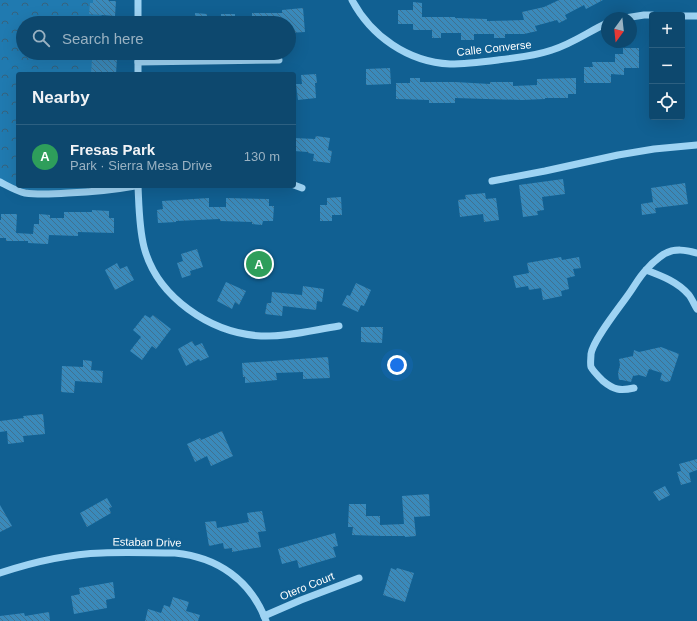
<!DOCTYPE html>
<html lang="en">
<head>
<meta charset="utf-8">
<style>
	body { margin:0; font-family:Arial,sans-serif; background:#1b5276; color:#f1f3f6 }
	.controls { position:absolute; right:12px; top:12px; display:grid; overflow:hidden; border-radius:4px; box-shadow:0 4px 16px #0002 }
	.controls button { width:36px; height:36px; display:grid; place-items:center; padding:0; border:0; border-bottom:1px solid #2d6081; background:#0d486e; color:#f1f3f6; font:20px sans-serif }
	.compass { position:absolute; left:601px; top:12px; width:36px; height:36px; border-radius:50%; background:#0d486e; box-shadow:0 4px 16px #0002; rotate:195deg }
	.you { position:absolute; left:397px; top:365px; width:14px; height:14px; margin:-10px; border:3px solid #fff; border-radius:50%; background:#1a73e8; box-shadow:0 0 0 6px #1a73e833 }
	.badge { display:grid; place-items:center; width:26px; height:26px; border-radius:50%; background:#ffb660; color:#fff; font-size:13px; font-weight:700 }
	.pin { position:absolute; translate:-50% -50%; border:2px solid #fff; box-shadow:0 1px 4px #0006 }
	.list { margin:0; padding:0; list-style:none }
	h2 { display:flex; justify-content:space-between; align-items:center; height:52px; margin:0; padding:0 16px; font-size:17px }
	h2 small { font-size:13px; font-weight:400; color:#9ab2c2 }
	.list li { display:grid; grid-template-columns:26px 1fr auto; gap:12px; align-items:center; box-sizing:border-box; height:64px; padding:0 16px; border-top:1px solid #2d6081 }
	.list b { display:block; font-size:15px; white-space:nowrap }
	.list p { margin:0; font-size:13px; white-space:nowrap; color:#9ab2c2 }
	.list em { font-size:13px; font-style:normal; color:#9ab2c2 }
	.icon { flex:none; width:22px; height:22px; fill:none; stroke:currentColor; stroke-width:2; stroke-linecap:round; stroke-linejoin:round }
	.map { position:relative; flex:none; width:697px; height:621px; overflow:hidden }
	.search { position:absolute; background:#0d486e; box-shadow:0 4px 16px #0002; left:16px; top:16px; width:280px; height:44px; display:flex; align-items:center; gap:10px; box-sizing:border-box; padding:0 14px; border-radius:22px; color:#9ab2c2; font-size:15px }
	.panel { position:absolute; background:#0d486e; box-shadow:0 4px 16px #0002; left:16px; top:72px; width:280px; height:116px; border-radius:4px }
	.map>svg:first-child { display:block }
	.park { fill:url(#park-crowns) }
	.building { fill:url(#building-back-hatch) }
	.lines { fill:none; stroke-linecap:round; stroke-linejoin:round }
	.minor { stroke:#9ed3f3; stroke-width:7 }
	.labels { text-anchor:middle; stroke-width:4; stroke-linejoin:round; paint-order:stroke }
	.street-label { font-size:11px; fill:#fff; stroke:#116092 }
</style>
</head>
<body>
<div class="map">
<svg width="697" height="621" viewBox="0 0 697 621">
	<defs>
		<pattern id="park-crowns" width="20" height="18" patternUnits="userSpaceOnUse"><rect width="20" height="18" fill="#207ab0"/><path d="M2 6a3 3 0 1 1 6 0M12 15a3 3 0 1 1 6 0" fill="none" stroke="#36637e"/></pattern>
		<pattern id="building-back-hatch" width="6" height="6" patternUnits="userSpaceOnUse"><rect width="6" height="6" fill="#3a8abb"/><path d="M-1 5l2 2M0 0l6 6M5-1l2 2" fill="none" stroke="#41718f"/></pattern>
	</defs>
	<rect width="100%" height="100%" fill="#116092"/>
	<polygon class="park" points="0,0 103,0 101,23 23,23 23,53 99,53 97,74 18,74 18,186 88,186 88,192 33,194 0,182"/>
	<g class="building">
		<polygon points="93,0 109,0 109,1 116,1 115,16 89,14 90,3 93,3"/>
		<polygon points="559,0 603,0 586,9 584,5 565,15 567,19 559,23 557,20 535,26 537,31 524,34 505,34 505,38 494,38 494,34 474,34 474,40 461,40 461,33 441,33 441,38 432,38 432,30 413,30 413,24 398,24 398,10 413,10 413,2 422,3 422,17 455,17 455,18 487,19 487,21 524,20 522,12 544,7"/>
		<polygon points="303,8 305,32 289,33 289,23 252,23 252,13 282,13 282,10"/>
		<polygon points="195,13 207,14 207,23 195,23"/>
		<rect x="221" y="14" width="14" height="9"/>
		<polygon points="623,48 639,48 639,68 624,68 624,75 611,74 611,83 584,83 584,67 593,67 592,62 615,62 615,54 623,54"/>
		<polygon points="94,54 110,54 110,58 117,58 116,74 95,74 95,73 91,73 92,60 94,60"/>
		<polygon points="390,68 391,84 366,85 366,69"/>
		<polygon points="316,74 317,83 315,83 316,98 298,100 296,84 302,84 301,75"/>
		<polygon points="410,78 420,78 420,82 455,82 490,84 490,82 513,82 513,86 537,85 537,79 576,78 576,94 568,94 568,98 545,98 545,99 522,100 455,98 455,103 429,103 429,100 396,99 396,83 410,83"/>
		<polygon points="316,136 330,138 328,150 332,151 330,163 313,161 314,154 308,153 308,152 294,151 294,138 315,139"/>
		<polygon points="563,179 565,194 542,197 544,210 537,211 538,215 523,217 519,185"/>
		<polygon points="685,183 688,204 655,208 656,213 642,215 641,204 653,202 651,188"/>
		<polygon points="485,193 486,199 496,198 499,220 484,222 483,214 460,217 458,200 466,199 465,195"/>
		<polygon points="341,197 342,215 332,215 332,221 320,221 320,205 327,205 327,198"/>
		<polygon points="209,198 209,207 226,207 226,198 269,199 269,206 274,206 273,221 263,221 262,225 252,224 252,222 220,221 220,219 176,221 176,222 158,223 157,210 163,209 162,201"/>
		<polygon points="92,210 109,211 109,218 114,218 114,233 78,232 78,236 49,235 48,244 28,243 28,241 6,241 6,238 0,238 0,220 1,220 1,214 17,214 16,233 33,234 34,224 39,224 39,214 50,215 50,218 64,218 64,212 92,212"/>
		<polygon points="197,249 203,267 190,271 191,275 182,278 177,263 183,261 181,254"/>
		<polygon points="561,257 562,260 579,257 581,268 573,269 575,276 567,278 569,289 561,291 562,296 543,300 541,288 529,290 528,286 516,288 513,276 529,273 527,263"/>
		<polygon points="117,263 120,269 127,266 134,280 115,290 105,270"/>
		<polygon points="226,282 246,291 239,305 235,302 232,309 217,301"/>
		<polygon points="356,283 371,290 364,306 361,305 358,312 342,305 347,295 350,296"/>
		<polygon points="303,286 324,289 322,302 317,301 316,310 283,306 282,316 265,314 267,303 271,303 272,292 302,295"/>
		<polygon points="145,315 150,318 153,315 171,329 156,349 152,346 142,360 130,351 141,337 133,330"/>
		<polygon points="361,327 383,327 382,343 361,342"/>
		<polygon points="192,341 195,346 202,343 209,357 200,361 199,359 186,366 178,349"/>
		<polygon points="661,347 679,354 670,381 666,382 660,380 662,373 649,369 646,377 639,375 633,376 631,382 622,380 619,380 618,373 620,365 619,359 633,356 634,350 639,352"/>
		<polygon points="328,357 330,378 303,379 303,372 276,373 277,380 245,383 245,377 243,377 242,363"/>
		<polygon points="83,360 92,361 91,370 103,371 102,383 75,381 74,393 61,392 62,366 83,367"/>
		<polygon points="43,414 45,434 23,436 24,442 8,444 7,431 0,432 0,421 24,418 23,416"/>
		<polygon points="222,431 233,456 211,466 207,456 195,462 187,444 200,438 201,440"/>
		<polygon points="697,459 697,470 689,473 691,482 681,485 677,472 681,471 679,464"/>
		<polygon points="665,486 670,495 659,501 653,492"/>
		<polygon points="429,494 430,516 414,517 416,536 405,537 405,536 382,536 352,535 353,527 348,527 349,504 366,504 366,516 380,516 380,525 404,524 402,496"/>
		<polygon points="107,498 112,507 109,508 111,513 87,527 80,513"/>
		<polygon points="0,505 12,526 0,532"/>
		<polygon points="262,511 266,531 258,532 261,547 232,552 232,548 224,549 223,543 209,546 205,522 216,521 217,528 249,522 247,513"/>
		<polygon points="335,533 338,546 333,547 336,557 299,568 297,560 282,564 278,549"/>
		<polygon points="391,568 396,570 397,568 414,573 405,602 383,595"/>
		<polygon points="113,582 115,598 106,600 107,608 74,614 71,596 80,594 79,588"/>
		<polygon points="173,597 189,602 186,611 200,615 198,621 145,621 148,609 161,613 164,605 170,607"/>
		<polygon points="49,612 50,621 0,621 0,616 24,613 25,616"/>
	</g>
	<g class="lines">
		<g class="minor">
			<polyline points="138,0 138,23"/>
			<path d="M352 0C371 36 408 62 450 64 466 64 482 62 498 60 516 58 535 56 552 50 572 44 588 32 607 23"/>
			<polyline points="682,16 697,16"/>
			<polyline points="625,18 644,15 652,15"/>
			<polyline points="138,53 138,74"/>
			<polyline points="138,62 279,60"/>
			<polyline points="492,181 545,171 618,155 654,149 697,145"/>
			<path d="M0 182C8 186 16 191 25 193 39 195 54 194 68 193 91 192 113 190 135 186"/>
			<polyline points="294,185 302,188"/>
			<path d="M138 186C139 206 139 227 144 247 157 297 210 333 261 336 287 337 313 330 339 326"/>
			<path d="M646 270C662 276 678 282 689 295 692 299 694 304 697 309"/>
			<path d="M634 388C620 391 614 390 603 381 599 377 593 371 591 367 590 364 591 358 591 354 593 340 619 308 628 295 634 287 639 277 646 270 651 264 658 258 664 254 675 248 686 250 697 253"/>
			<path d="M0 573C33 562 67 554 102 553 126 552 151 553 175 553 217 557 251 580 266 621"/>
			<polyline points="264,616 301,600 359,578"/>
		</g>
	</g>
	<g class="labels">
		<g class="street-label">
			<text transform="translate(494 48) rotate(-6)" y="4">Calle Converse</text>
			<text transform="translate(147 542) rotate(1)" y="4">Estaban Drive</text>
			<text transform="translate(307 586) rotate(-22)" y="4">Otero Court</text>
		</g>
	</g>
</svg>
<div class="controls">
<button>+</button>
<button>−</button>
<button><svg class="icon" aria-label="locate" viewBox="0 0 24 24"><circle cx="12" cy="12" r="6"/><path d="M12 2v4M12 18v4M2 12h4M18 12h4"/></svg></button>
</div>
<svg class="compass" viewBox="-18 -18 36 36"><path d="M0-13l5 13h-10z" fill="#e53935"/><path d="M0 13l5-13h-10z" fill="#9ab2c2"/></svg>
<div class="you"></div>
<div class="pin badge" style="left:259px;top:264px;background:#2e9e5b">A</div>
<div class="search"><svg class="icon" aria-label="search" viewBox="0 0 24 24"><circle cx="10" cy="10" r="6"/><path d="M15 15l6 6"/></svg>Search here</div>
<section class="panel">
<h2>Nearby<small></small></h2>
<ul class="list">
<li><span class="badge" style="background:#2e9e5b">A</span><div><b>Fresas Park</b><p>Park · Sierra Mesa Drive</p></div><em>130 m</em></li>
</ul>
</section>
</div>
</body>
</html>
